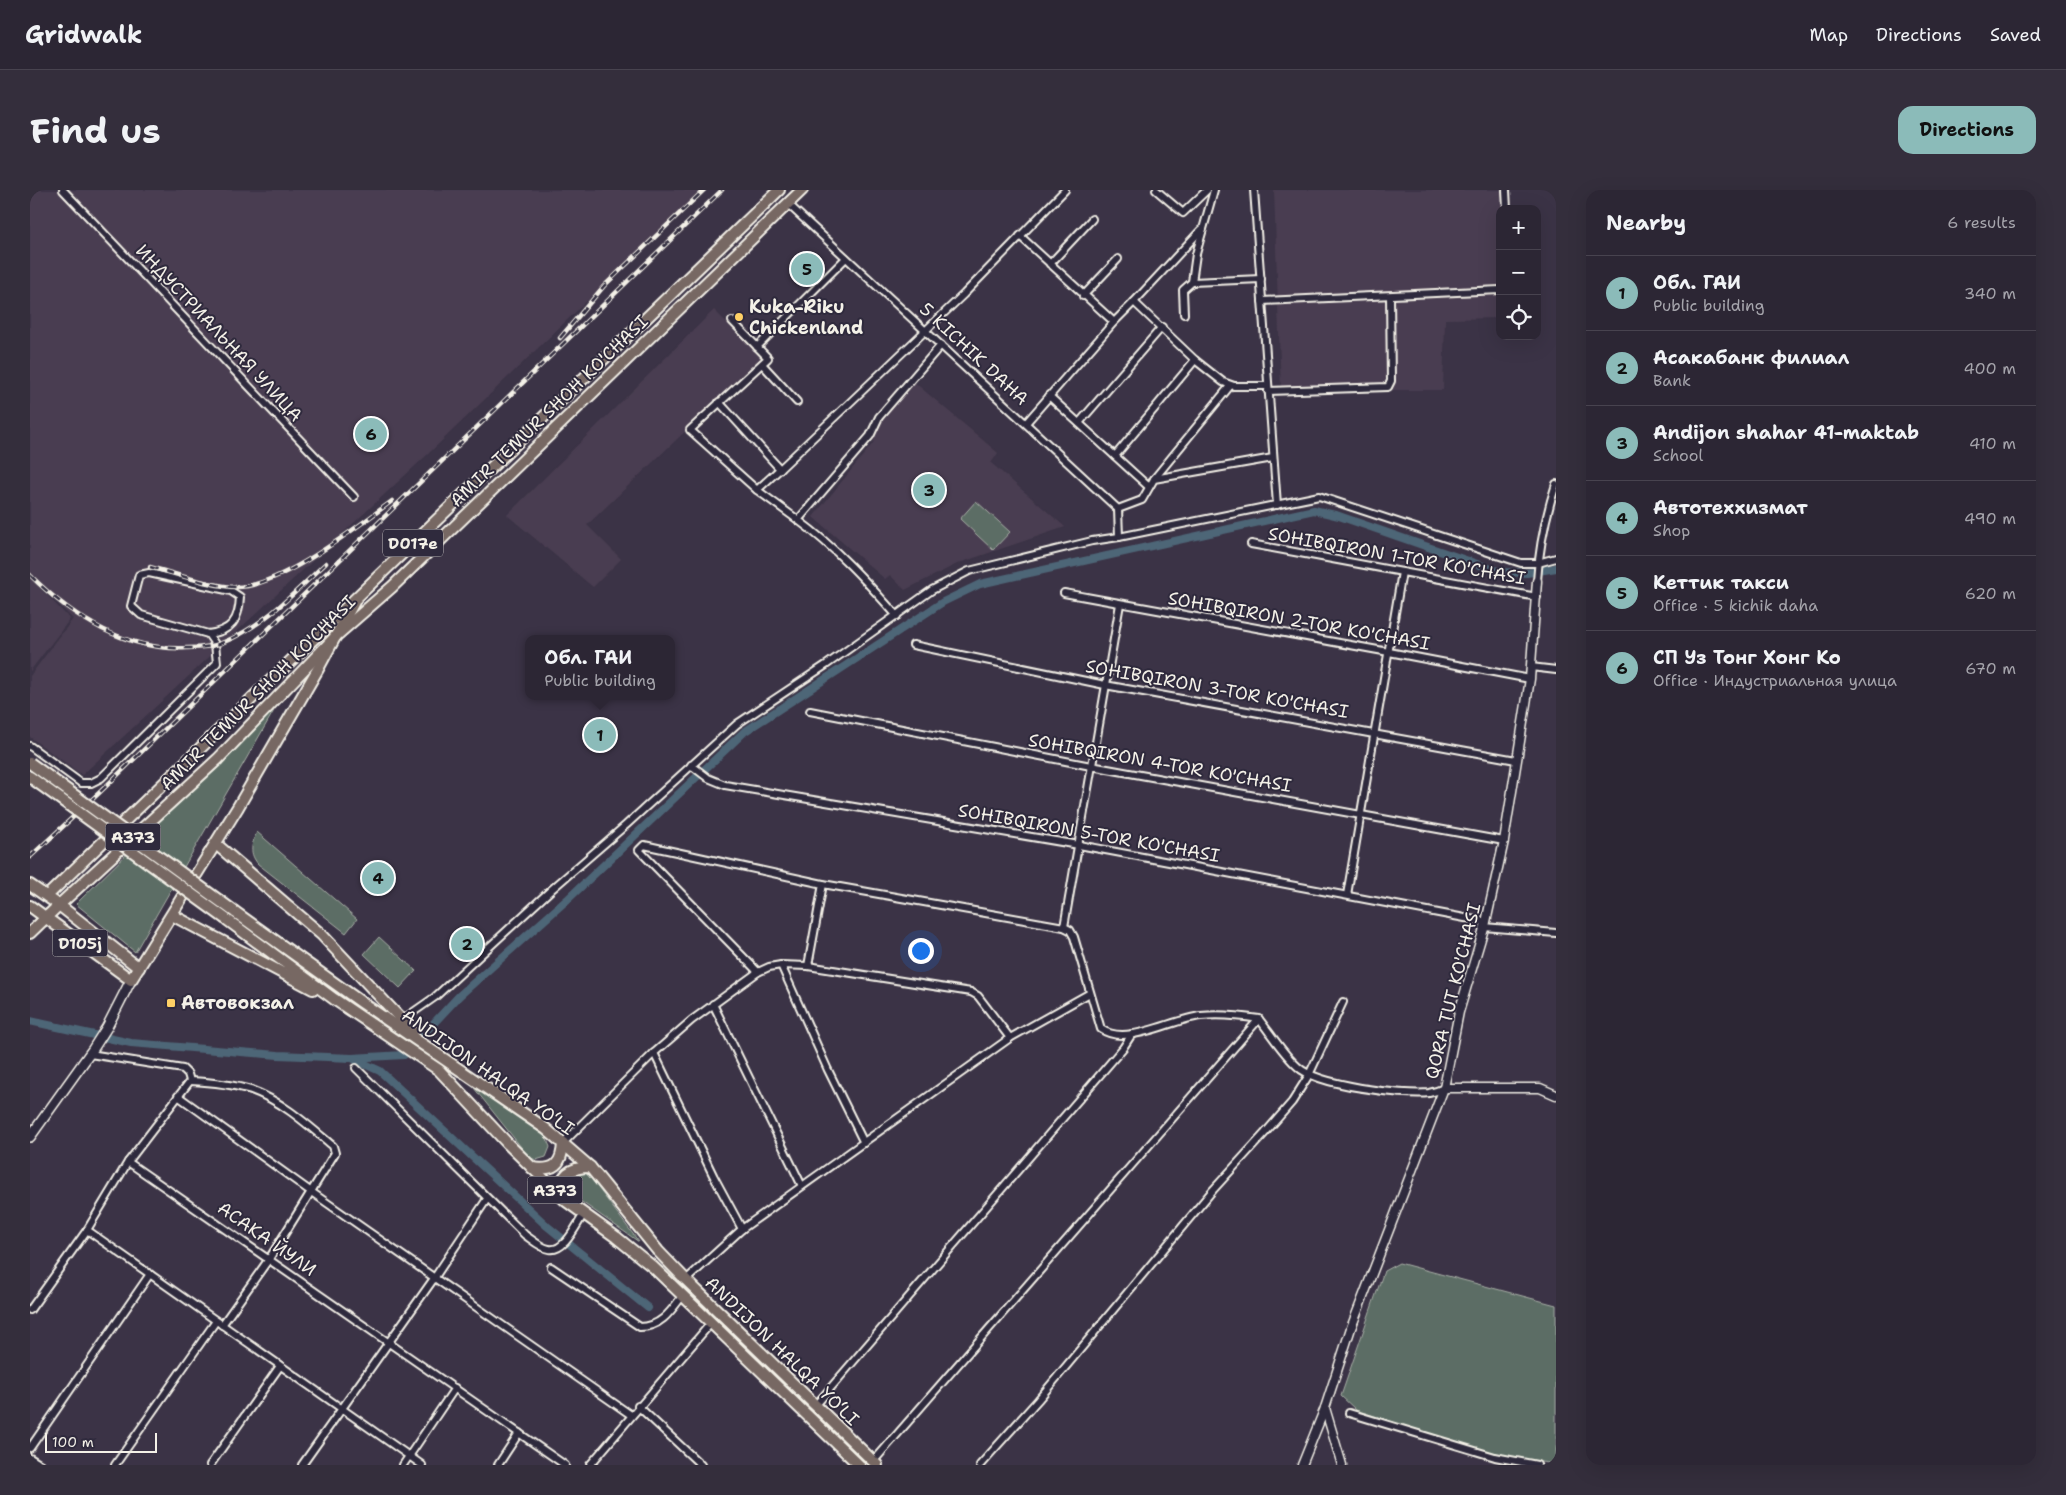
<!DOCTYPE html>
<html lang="en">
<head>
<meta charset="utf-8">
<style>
	body { margin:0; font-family:"Shantell Sans",sans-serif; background:#342e3c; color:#f1f3f6 }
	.controls { position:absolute; right:15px; top:15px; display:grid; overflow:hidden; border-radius:10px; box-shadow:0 5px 20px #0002 }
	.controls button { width:45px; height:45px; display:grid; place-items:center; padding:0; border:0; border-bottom:1px solid #48434f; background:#2c2634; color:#f1f3f6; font:25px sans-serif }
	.scale { position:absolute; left:15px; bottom:12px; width:112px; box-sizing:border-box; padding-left:5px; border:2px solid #f4f1e8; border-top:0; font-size:14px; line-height:18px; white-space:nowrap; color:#f4f1e8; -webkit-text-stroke:4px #2f2a3d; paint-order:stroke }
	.you { position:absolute; left:890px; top:760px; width:18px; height:18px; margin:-12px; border:4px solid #fff; border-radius:50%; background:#1a73e8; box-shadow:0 0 0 8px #1a73e833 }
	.badge { display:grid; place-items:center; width:32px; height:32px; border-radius:50%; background:#8bbbb9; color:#111; font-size:16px; font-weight:700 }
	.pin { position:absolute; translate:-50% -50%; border:2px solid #fff; box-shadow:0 1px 5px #0006 }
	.popup { position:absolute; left:495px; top:445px; width:150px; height:65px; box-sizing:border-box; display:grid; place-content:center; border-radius:10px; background:#2c2634; filter:drop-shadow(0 1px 4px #0005); font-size:16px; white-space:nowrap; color:#a6a5ac }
	.popup b { font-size:19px; color:#f1f3f6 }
	.popup::after { content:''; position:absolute; left:50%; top:100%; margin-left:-10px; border:10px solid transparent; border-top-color:#2c2634 }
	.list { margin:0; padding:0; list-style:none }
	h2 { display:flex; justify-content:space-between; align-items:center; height:65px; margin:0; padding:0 20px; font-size:21px }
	h2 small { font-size:16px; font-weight:400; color:#a6a5ac }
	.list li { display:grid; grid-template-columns:32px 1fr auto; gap:15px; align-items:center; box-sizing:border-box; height:75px; padding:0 20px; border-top:1px solid #48434f }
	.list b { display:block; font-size:19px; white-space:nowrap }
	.list p { margin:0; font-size:16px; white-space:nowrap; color:#a6a5ac }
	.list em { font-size:16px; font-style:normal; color:#a6a5ac }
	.icon { flex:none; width:28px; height:28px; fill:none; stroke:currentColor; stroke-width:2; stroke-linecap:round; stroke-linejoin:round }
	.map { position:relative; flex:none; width:1526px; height:1275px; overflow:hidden; border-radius:15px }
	header { display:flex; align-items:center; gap:30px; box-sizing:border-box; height:70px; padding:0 25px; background:#2c2634; border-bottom:1px solid #48434f }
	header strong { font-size:24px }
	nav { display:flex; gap:28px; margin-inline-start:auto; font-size:18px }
	.intro { display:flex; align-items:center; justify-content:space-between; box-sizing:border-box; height:120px; padding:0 30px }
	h1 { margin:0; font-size:35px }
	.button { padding:12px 22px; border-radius:15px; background:#8bbbb9; color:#111; font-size:18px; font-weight:700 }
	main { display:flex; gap:30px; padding:0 30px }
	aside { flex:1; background:#2c2634; border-radius:15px; box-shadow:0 5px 20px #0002 }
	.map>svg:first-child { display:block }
	.built { fill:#4a3e51 }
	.green { fill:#5b6d65; stroke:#a8afa6 }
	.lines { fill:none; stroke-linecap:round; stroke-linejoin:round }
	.canal { stroke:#4d6677; stroke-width:8 }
	.minor-casing { stroke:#f4f1e8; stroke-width:10 }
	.tertiary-casing { stroke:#f4f1e8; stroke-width:11 }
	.secondary-casing { stroke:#f4f1e8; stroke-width:12 }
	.primary-casing { stroke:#f4f1e8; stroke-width:14 }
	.trunk-casing { stroke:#f4f1e8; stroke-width:14 }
	.minor { stroke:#2f2a3d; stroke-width:6 }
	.tertiary { stroke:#2f2a3d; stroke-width:8 }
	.secondary { stroke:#2f2a3d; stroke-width:9 }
	.primary { stroke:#776864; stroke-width:10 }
	.trunk { stroke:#776864; stroke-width:10 }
	.rail-casing { stroke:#f4f1e8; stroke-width:4.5 }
	.rail { stroke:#2f2a3d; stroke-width:2.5; stroke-dasharray:8; stroke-linecap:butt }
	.trunk-bridge-casing { stroke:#f4f1e8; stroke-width:14; stroke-linecap:butt }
	.trunk-bridge { stroke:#776864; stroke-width:10 }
	.poi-dot { fill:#ffd166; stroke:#2f2a3d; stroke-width:2 }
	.labels { text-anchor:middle; stroke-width:4; stroke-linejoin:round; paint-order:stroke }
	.shield { fill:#2f2a3d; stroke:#b9b5b5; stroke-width:1 }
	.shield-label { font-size:16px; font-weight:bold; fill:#f4f1e8 }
	.poi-label { font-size:18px; font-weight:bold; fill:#f4f1e8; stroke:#2f2a3d; text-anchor:start }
	.street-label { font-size:18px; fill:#f4f1e8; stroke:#2f2a3d }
</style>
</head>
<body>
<header>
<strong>Gridwalk</strong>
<nav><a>Map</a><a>Directions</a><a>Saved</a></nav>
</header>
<div class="intro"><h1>Find us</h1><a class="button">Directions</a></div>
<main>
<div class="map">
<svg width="1526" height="1275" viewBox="0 0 1526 1275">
	<rect width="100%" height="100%" fill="#3b3346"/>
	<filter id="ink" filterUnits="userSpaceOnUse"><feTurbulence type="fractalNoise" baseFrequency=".02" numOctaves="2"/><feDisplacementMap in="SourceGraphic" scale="10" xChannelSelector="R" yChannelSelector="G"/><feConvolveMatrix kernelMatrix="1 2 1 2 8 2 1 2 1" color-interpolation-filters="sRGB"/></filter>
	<g filter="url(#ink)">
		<g class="built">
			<polygon points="0,0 672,0 398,264 52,585 0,547 0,486 43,429 0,385"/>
			<polygon points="1244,0 1481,0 1482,19 1470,19 1470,128 1415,129 1413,200 1251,200"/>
			<polygon points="684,120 732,168 557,335 591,369 563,397 477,325"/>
			<polygon points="884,192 968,263 961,273 1035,337 929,373 875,400 860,385 855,389 783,327 844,252 850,231"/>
			<polygon points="0,388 40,429 0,481"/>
		</g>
		<g class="green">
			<polygon points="946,311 980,342 963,360 930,329"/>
			<polygon points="246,517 105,762 46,714"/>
			<path d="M227 642 327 729 316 743 228 674C219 663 221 655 227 642Z"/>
			<polygon points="349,747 386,781 370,798 334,764"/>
			<polygon points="444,898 516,947 520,957 516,967 506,970 499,967"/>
			<polygon points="553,982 559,986 609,1052 539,1003 537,992 543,983"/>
			<polygon points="1369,1073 1526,1115 1526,1274 1467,1266 1326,1220 1311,1206 1354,1081"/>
		</g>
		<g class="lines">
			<g class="canal">
				<polyline points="0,831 101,853 248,865 322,868 374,865 429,806 539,708 714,542 913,412 950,394 1284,320 1309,326 1470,382 1497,383 1526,378"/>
				<polyline points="324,869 350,881 517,1036 618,1118"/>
			</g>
			<g class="minor-casing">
				<g id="minor">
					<polyline points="33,0 324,307"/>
					<polyline points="1126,0 1153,23 1177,0"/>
					<polyline points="1224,0 1247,315"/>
					<polyline points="1476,0 1477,19"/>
					<polyline points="758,14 1088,319 1089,347"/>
					<polyline points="990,46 1084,132 1104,112 1165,170 1193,192 1204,196 1237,196"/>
					<polyline points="1020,74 1062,29"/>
					<polyline points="1162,92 1231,89"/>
					<polyline points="1053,106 1088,69"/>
					<polyline points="1232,111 1470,100"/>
					<polyline points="1104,112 1171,40"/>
					<polyline points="1154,124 1153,100 1162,92 1166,64 1184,0"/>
					<polyline points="702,131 738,168 660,240 727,300 768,330 840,246 849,227 911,155"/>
					<polyline points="727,157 816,68"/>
					<polyline points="732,174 767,212"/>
					<polyline points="1238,201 1358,197 1361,191 1360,106"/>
					<polyline points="1019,206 1119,297"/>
					<polyline points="689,212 750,279 727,300"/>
					<polyline points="996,233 1084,132"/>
					<polyline points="1049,233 1132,137"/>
					<polyline points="1085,266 1165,170"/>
					<polyline points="750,279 934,104 1035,0"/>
					<polyline points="1124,289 1200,196"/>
					<polyline points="1088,319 1112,310 1124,289 1243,268"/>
					<path d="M768 330C805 357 836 391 867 426"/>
					<polyline points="1221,354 1507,407"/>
					<path d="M1507 391C1509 358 1516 325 1526 294"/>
					<polyline points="1034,403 1359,462 1500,489"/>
					<polyline points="883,455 1075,495 1486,570"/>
					<polyline points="1501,477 1526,480"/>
					<polyline points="780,521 1061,576 1474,651"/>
					<path d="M0 556 51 593H61L71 588 187 473 185 454 178 444 111 425 101 416 109 385 119 383 201 401 210 407C209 430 202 441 178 444"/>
					<polyline points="661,575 678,588 695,595 1049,655 1456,732"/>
					<polyline points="1317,705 1372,382"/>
					<polyline points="1034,737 1090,414"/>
					<polyline points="1454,737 1526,743"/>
					<polyline points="751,775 798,880 834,953"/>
					<polyline points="778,776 793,694"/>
					<path d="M728 782 609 660 614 655 793 694 1034 737 1040 740 1044 747 1071 839C1096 857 1142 829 1171 826 1190 824 1210 826 1229 829 1241 844 1253 864 1268 877 1287 895 1373 906 1399 903 1404 902 1410 900 1414 898"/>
					<polyline points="683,814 772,996"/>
					<polyline points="372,830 405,807 522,699 596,635 707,534 796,475 902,400 939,381 1062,351 1089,347 1289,306 1491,373 1508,373 1526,368"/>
					<polyline points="624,863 684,987 712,1039"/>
					<polyline points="60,864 153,879 158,884 160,891 98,972 535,1275"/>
					<path d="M326 878 495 1045C501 1049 511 1058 519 1059 535 1062 546 1035 554 1024"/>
					<path d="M160 891C180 892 201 894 221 900 252 911 278 935 303 956L305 963 239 1069 192 1135"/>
					<polyline points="148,906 280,1001 601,1225"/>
					<polyline points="533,953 624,863 662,830 728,782 739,777 751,775 778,776 941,802 948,806 980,848"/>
					<polyline points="57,1040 392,1275"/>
					<path d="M521 1077 610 1137C631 1137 641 1121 653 1105"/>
					<polyline points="656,1090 712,1039 980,848 1060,803"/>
					<polyline points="0,1120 57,1040 98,972"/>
					<polyline points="608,1216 671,1275"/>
					<polyline points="785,1216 1093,858 1102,844"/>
					<polyline points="1319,1223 1465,1267 1507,1275"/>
					<polyline points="0,1258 120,1084"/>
					<polyline points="0,1268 11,1275"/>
					<polyline points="843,1272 1229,829"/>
					<polyline points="85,1275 186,1131"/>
					<polyline points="180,1275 250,1176"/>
					<polyline points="272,1275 405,1087 457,1009"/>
					<polyline points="373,1275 425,1198"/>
					<polyline points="468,1275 489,1243"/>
					<polyline points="560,1275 681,1133"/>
					<polyline points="950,1275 1008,1210 1183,1000 1235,943 1262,912 1279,885 1313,812"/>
				</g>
			</g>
			<g class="tertiary-casing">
				<g id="tertiary">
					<polyline points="1414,898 1510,898 1526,905"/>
					<polyline points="1295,1218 1312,1275"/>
					<polyline points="1272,1275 1295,1218 1321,1138 1414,898 1429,822 1456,732 1474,651 1500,489 1507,391"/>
				</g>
			</g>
			<g class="secondary-casing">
				<polyline id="secondary" points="0,947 63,859 77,837 101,790"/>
			</g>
			<g class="primary-casing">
				<g id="primary">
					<polyline points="17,706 749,0"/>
					<polyline points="29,715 188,569 307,445 362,397 772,0"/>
				</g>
			</g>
			<g class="trunk-casing">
				<g id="trunk">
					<polyline points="186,654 292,745 383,842"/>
					<polyline points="0,695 29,715 109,778"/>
					<polyline points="0,716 101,790 208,617 288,479 325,410"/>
					<polyline points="205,722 331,812 516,939 560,977 628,1061 656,1090 847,1275"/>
					<polyline points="142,725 283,799"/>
					<polyline points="196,729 304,809 409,880 478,954 536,1011 586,1047 623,1077 829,1275"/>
					<polyline points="0,743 29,715"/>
					<path d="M502 978C524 981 532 975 533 953"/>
					<path d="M530 1005C529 985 541 977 560 977"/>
				</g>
			</g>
			<use href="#minor" class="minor"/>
			<use href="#tertiary" class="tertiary"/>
			<use href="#secondary" class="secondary"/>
			<use href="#primary" class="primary"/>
			<use href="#trunk" class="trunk"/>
			<g class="rail-casing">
				<g id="rail">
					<polyline points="530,148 574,96 674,0"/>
					<path d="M120 377C143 383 183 397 206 397 251 397 325 338 362 311"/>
					<path d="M0 385C42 427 96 461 157 458 169 458 183 457 194 452 235 435 265 402 296 373"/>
					<polyline points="0,667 69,603 692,0"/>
				</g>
			</g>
			<use href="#rail" class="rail"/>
			<g class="trunk-bridge-casing">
				<g id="trunk-bridge">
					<polyline points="0,573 205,722"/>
					<polyline points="0,587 196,729"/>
				</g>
			</g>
			<use href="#trunk-bridge" class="trunk-bridge"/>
		</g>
	</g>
	<g class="poi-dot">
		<circle cx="709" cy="127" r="5"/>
		<rect x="136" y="808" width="10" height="10" rx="2.5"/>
	</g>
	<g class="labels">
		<g class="shield">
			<rect x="353" y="339.5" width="60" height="27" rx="4"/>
			<rect x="75.5" y="633.5" width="55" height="27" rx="4"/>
			<rect x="22.5" y="739.5" width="55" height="27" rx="4"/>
			<rect x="497.5" y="986.5" width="55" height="27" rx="4"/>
		</g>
		<g class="shield-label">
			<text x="383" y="359">D017e</text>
			<text x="103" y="653">A373</text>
			<text x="50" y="759">D105j</text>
			<text x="525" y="1006">A373</text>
		</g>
		<g class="poi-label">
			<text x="719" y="123">Kuka-Riku<tspan x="719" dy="21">Chickenland</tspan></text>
			<text x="151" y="819">Автовокзал</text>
		</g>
		<g class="street-label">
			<text transform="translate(189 143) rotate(47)" y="6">ИНДУСТРИАЛЬНАЯ УЛИЦА</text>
			<text transform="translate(944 164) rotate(43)" y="6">5 KICHIK DAHA</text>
			<text transform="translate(519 221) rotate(-44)" y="6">AMIR TEMUR SHOH KO'CHASI</text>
			<text transform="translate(1367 366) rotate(10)" y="6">SOHIBQIRON 1-TOR KO'CHASI</text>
			<text transform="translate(1269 431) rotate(10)" y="6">SOHIBQIRON 2-TOR KO'CHASI</text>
			<text transform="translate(1187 499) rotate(10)" y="6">SOHIBQIRON 3-TOR KO'CHASI</text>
			<text transform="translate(228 503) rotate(-45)" y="6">AMIR TEMUR SHOH KO'CHASI</text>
			<text transform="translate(1130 573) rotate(10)" y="6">SOHIBQIRON 4-TOR KO'CHASI</text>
			<text transform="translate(1059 643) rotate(10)" y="6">SOHIBQIRON 5-TOR KO'CHASI</text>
			<text transform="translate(1423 801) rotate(-76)" y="6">QORA TUT KO'CHASI</text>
			<text transform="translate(458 882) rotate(35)" y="6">ANDIJON HALQA YO‘LI</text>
			<text transform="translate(237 1049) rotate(35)" y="6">АСАКА ЙУЛИ</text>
			<text transform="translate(752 1161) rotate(44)" y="6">ANDIJON HALQA YO‘LI</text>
		</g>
	</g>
</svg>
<div class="controls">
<button>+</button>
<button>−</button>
<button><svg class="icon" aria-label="locate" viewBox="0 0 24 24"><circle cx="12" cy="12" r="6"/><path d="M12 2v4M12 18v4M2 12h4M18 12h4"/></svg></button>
</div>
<div class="scale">100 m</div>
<div class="you"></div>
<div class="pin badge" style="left:570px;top:545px">1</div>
<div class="popup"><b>Обл. ГАИ</b>Public building</div>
<div class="pin badge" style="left:437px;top:754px">2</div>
<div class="pin badge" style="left:899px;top:300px">3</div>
<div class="pin badge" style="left:348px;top:688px">4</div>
<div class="pin badge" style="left:777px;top:79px">5</div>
<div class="pin badge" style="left:341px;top:244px">6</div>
</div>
<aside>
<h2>Nearby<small>6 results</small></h2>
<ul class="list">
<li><span class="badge">1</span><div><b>Обл. ГАИ</b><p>Public building</p></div><em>340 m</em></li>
<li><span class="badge">2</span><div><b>Асакабанк филиал</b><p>Bank</p></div><em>400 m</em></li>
<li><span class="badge">3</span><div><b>Andijon shahar 41-maktab</b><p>School</p></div><em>410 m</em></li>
<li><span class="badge">4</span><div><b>Автотеххизмат</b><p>Shop</p></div><em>490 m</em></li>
<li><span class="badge">5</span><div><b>Кеттик такси</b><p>Office · 5 kichik daha</p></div><em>620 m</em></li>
<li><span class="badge">6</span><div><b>СП Уз Тонг Хонг Ко</b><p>Office · Индустриальная улица</p></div><em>670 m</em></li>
</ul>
</aside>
</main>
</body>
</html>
